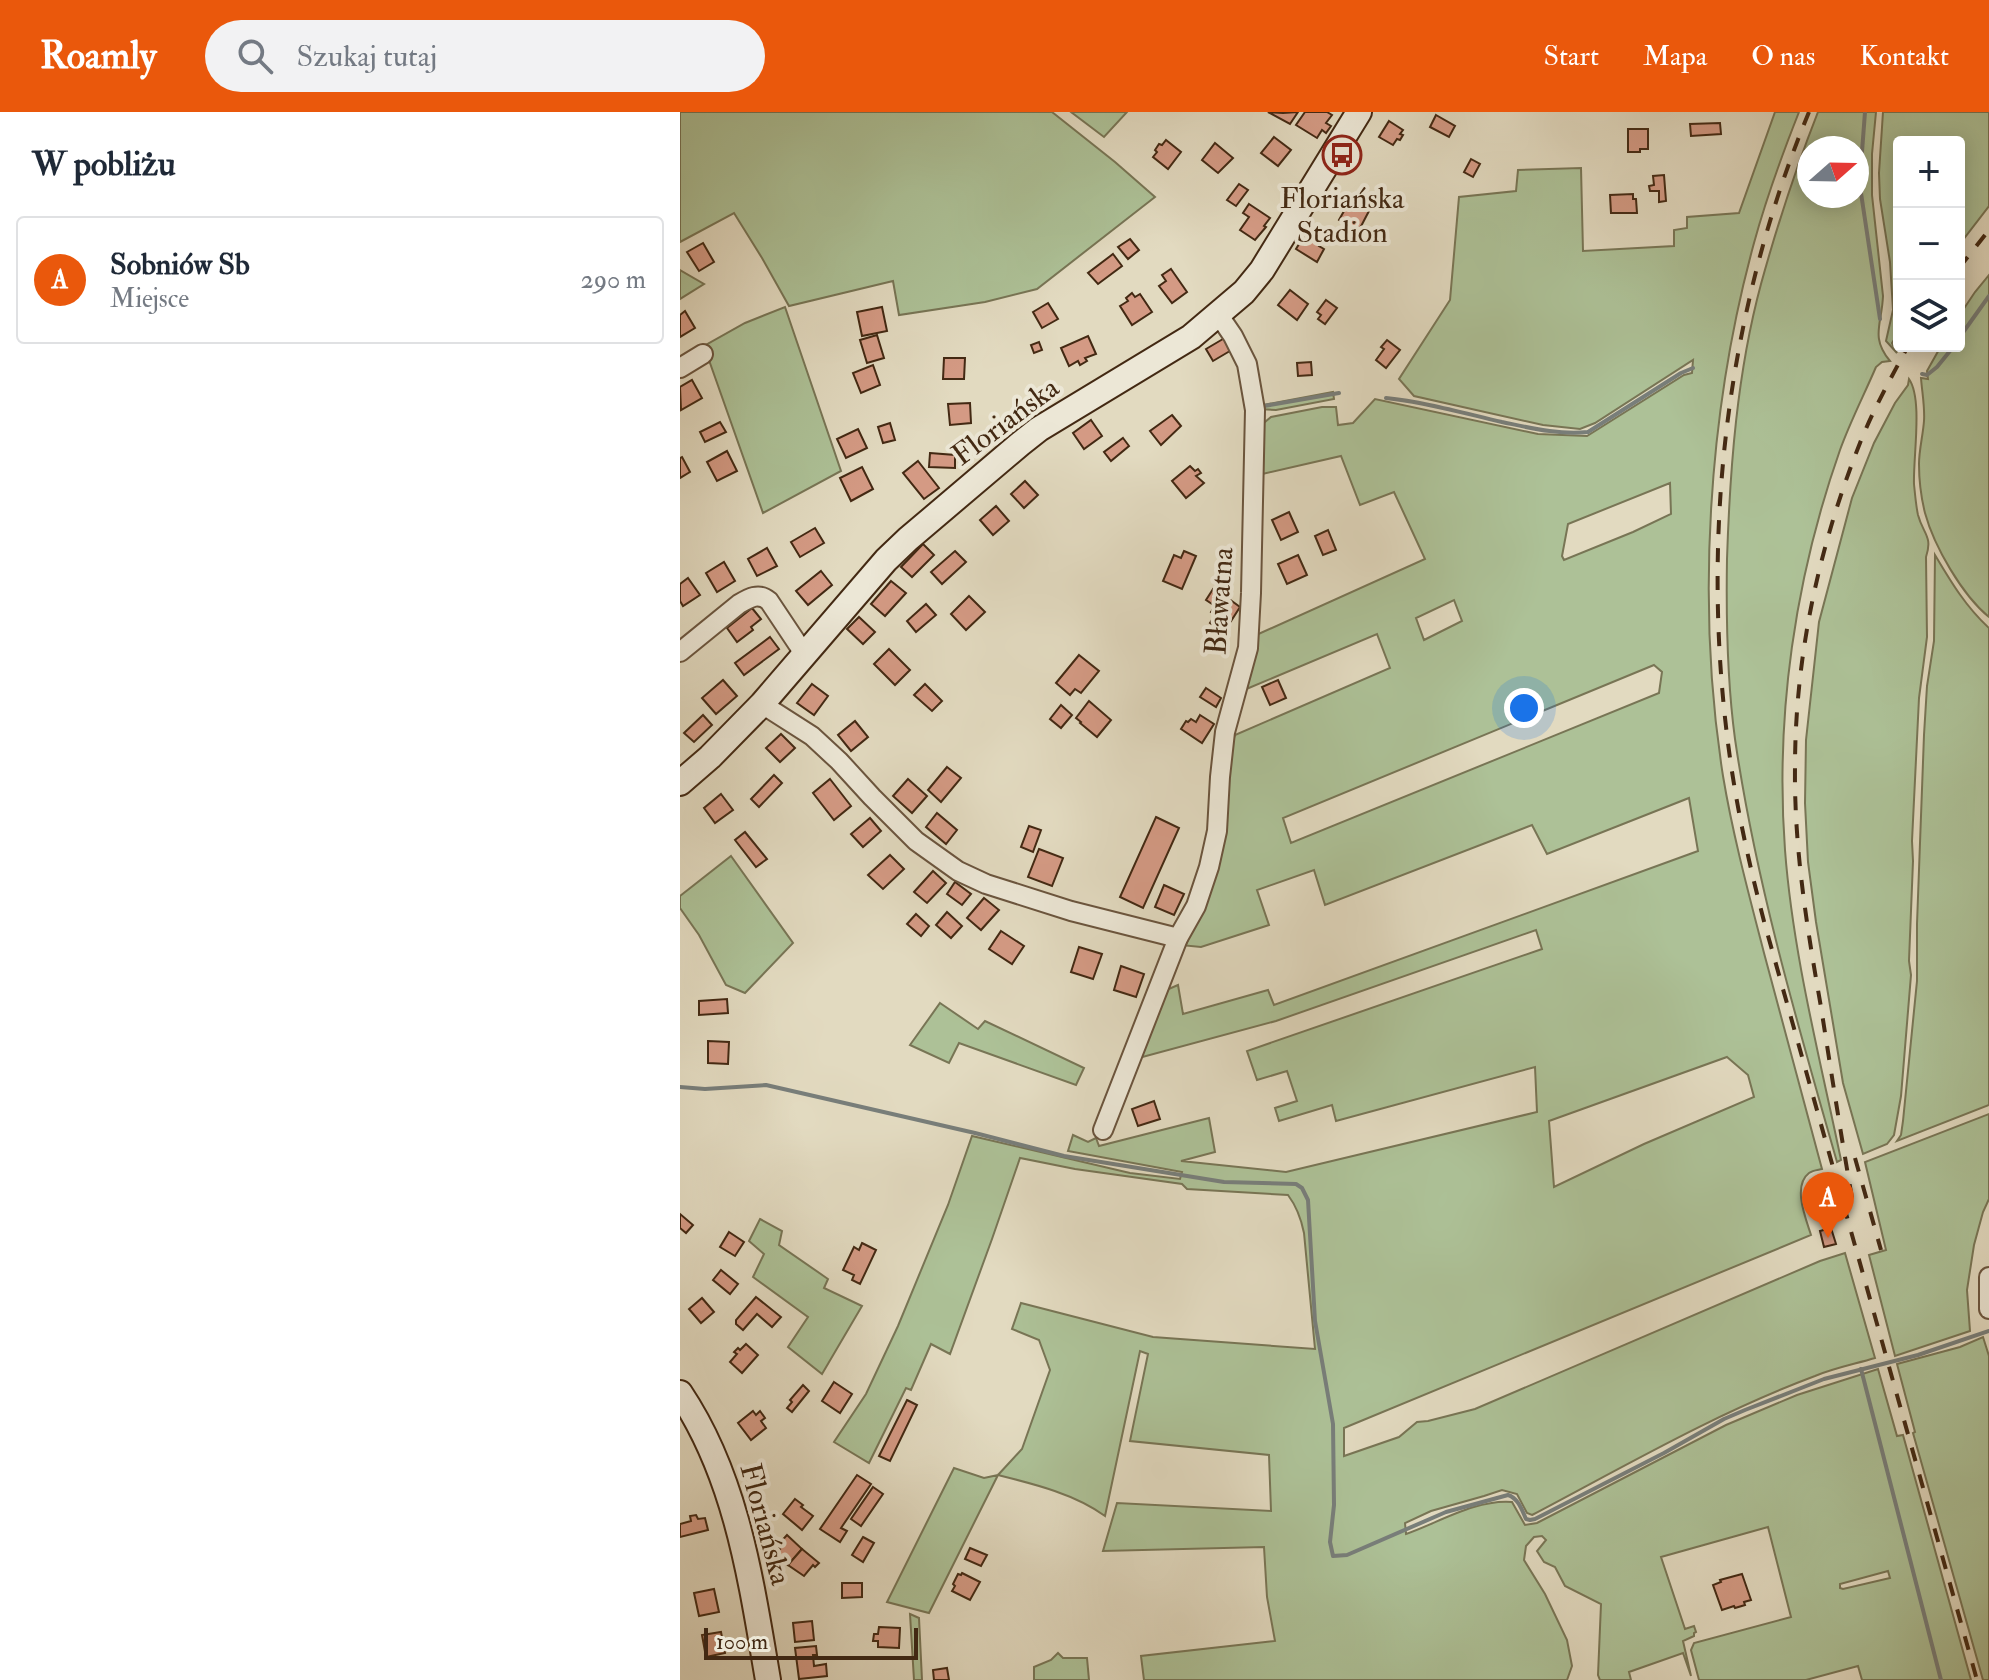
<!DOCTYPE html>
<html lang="pl">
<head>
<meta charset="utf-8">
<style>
	body { margin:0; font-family:"IM FELL Double Pica",serif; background:#f2f2f3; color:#1f2937 }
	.controls { position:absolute; right:24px; top:24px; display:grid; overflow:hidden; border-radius:8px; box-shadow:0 4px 20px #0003 }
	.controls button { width:72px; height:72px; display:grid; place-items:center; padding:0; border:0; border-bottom:2px solid #e0e1e3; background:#fff; color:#1f2937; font:40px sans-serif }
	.compass { position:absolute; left:1117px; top:24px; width:72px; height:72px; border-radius:50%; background:#fff; box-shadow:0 4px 20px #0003; rotate:70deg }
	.scale { position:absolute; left:24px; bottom:20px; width:214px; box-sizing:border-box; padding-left:8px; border:4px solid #432913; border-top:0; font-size:22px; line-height:28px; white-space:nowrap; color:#432913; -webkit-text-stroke:6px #ece7d6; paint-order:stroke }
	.you { position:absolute; left:844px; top:596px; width:28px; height:28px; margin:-20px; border:6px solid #fff; border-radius:50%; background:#1a73e8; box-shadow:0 0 0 12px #1a73e833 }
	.badge { display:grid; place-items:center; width:52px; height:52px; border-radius:50%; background:#ea580c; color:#fff; font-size:26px; font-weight:700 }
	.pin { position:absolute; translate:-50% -66px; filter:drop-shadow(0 2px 4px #0008) }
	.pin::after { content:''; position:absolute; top:42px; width:28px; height:24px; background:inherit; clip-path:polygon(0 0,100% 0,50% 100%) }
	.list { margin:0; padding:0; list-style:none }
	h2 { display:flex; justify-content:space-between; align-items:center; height:104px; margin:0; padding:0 32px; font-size:34px }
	h2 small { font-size:26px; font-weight:400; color:#747a83 }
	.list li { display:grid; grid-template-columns:52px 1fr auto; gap:24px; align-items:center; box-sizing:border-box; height:128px; margin:0 16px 16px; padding:0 16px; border:2px solid #e0e1e3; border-radius:8px }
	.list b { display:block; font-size:30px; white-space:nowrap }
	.list p { margin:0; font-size:26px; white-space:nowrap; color:#747a83 }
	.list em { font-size:26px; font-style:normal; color:#747a83 }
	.icon { flex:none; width:44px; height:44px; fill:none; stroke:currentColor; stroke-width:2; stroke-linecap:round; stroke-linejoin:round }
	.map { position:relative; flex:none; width:1309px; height:1568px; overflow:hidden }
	header { display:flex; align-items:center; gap:48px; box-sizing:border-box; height:112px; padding:0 40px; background:#ea580c; color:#fff }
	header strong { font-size:38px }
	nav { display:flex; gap:44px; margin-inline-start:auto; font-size:28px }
	.search { width:560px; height:72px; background:#f2f2f3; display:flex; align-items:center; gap:20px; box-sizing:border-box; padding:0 28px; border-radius:44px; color:#747a83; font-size:30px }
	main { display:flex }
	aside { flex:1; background:#fff }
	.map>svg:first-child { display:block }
	.green { fill:#adc197; stroke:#787555; stroke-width:2; fill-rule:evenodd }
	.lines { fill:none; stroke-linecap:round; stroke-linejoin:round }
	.stream { stroke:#787e7a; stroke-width:4 }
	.building { fill:#d49a84; stroke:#432913; stroke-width:2 }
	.street-casing { stroke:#6b553e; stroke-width:22 }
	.secondary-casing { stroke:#432913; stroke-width:28 }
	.street { stroke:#ece7d6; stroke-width:18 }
	.secondary { stroke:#ece7d6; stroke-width:24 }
	.rail { stroke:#432913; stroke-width:4; stroke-dasharray:14 14; stroke-linecap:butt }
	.labels { text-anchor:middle; stroke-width:8; stroke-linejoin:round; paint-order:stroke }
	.poi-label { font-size:30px; fill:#432913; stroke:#ece7d6 }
	.street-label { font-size:30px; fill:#432913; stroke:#ece7d6 }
</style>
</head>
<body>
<header>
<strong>Roamly</strong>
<div class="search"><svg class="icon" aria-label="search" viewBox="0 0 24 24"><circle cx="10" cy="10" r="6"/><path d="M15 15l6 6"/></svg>Szukaj tutaj</div>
<nav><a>Start</a><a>Mapa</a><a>O nas</a><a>Kontakt</a></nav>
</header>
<main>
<aside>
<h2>W pobliżu<small></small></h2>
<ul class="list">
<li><span class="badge">A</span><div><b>Sobniów Sb</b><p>Miejsce</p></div><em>290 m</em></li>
</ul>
</aside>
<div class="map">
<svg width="1309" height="1568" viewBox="0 0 1309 1568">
	<rect width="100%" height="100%" fill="#e2dac0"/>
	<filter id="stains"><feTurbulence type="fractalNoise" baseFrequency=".0025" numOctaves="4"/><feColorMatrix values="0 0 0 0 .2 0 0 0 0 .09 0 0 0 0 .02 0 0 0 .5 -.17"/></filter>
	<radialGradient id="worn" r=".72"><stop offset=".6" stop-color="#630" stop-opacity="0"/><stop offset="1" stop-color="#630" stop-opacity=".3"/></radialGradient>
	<g class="green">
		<polygon points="0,0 372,0 435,50 475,85 357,177 305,190 219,203 213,169 109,194 82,146 54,101 0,130"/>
		<polygon points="391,0 447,0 424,25"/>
		<path d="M1095 0H1119C1102 43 1086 87 1074 131 1028 299 1016 493 1043 664 1053 724 1069 783 1084 841 1103 913 1122 985 1142 1057 1138 1058 1133 1058 1129 1061 1112 1074 1126 1107 1131 1123L664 1316V1344L719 1325 737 1310 748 1309 795 1297 1140 1149 1165 1141 1195 1246C1175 1252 1154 1256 1135 1264 1036 1301 945 1354 852 1403L847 1401 837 1382 822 1378 804 1384 751 1399 725 1411 726 1422C758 1411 796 1387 832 1390L845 1413 857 1411 1046 1313 1117 1283 1198 1257 1217 1324 1223 1323 1291 1568H1182L1178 1554 1126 1568H1019L1011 1538 1014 1531 1111 1505 1088 1415 981 1445 1005 1517 1014 1514 1016 1520 1014 1521V1524L1003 1529 1011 1564 1003 1541 949 1560 951 1568H920L918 1563 921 1492 885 1474 875 1455 864 1450 857 1439 866 1428 862 1424 854 1425 846 1434 844 1448 865 1482 887 1528 892 1554 887 1568H464L461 1544 595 1529 587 1485 584 1435 423 1439 437 1391 591 1399 589 1343 450 1329 468 1242 460 1239 425 1404C395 1382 354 1372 318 1363L249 1501 207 1490 274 1356 304 1366 318 1363 342 1337 370 1258 359 1228 332 1217 341 1191 473 1225 635 1237 624 1121C621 1106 617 1095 608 1083L507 1077 502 1072 395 1057 340 1046 312 1127 270 1242 251 1232 231 1278 226 1276 189 1351 154 1330 186 1282 218 1214 268 1093 292 1024 450 1061 500 1067 502 1060 388 1039 393 1023 408 1030 416 1026 419 1034 529 1006 535 1040 501 1049 606 1060 857 1000 855 955 656 1009 652 993 599 1009 595 996 617 989 607 959 577 968 567 939 862 837 856 818 596 909 455 947 484 879 498 873 503 902 588 878 594 893 1018 739 1009 686 867 742 852 713 645 793 634 758 577 778 589 813 521 835 500 833 523 785 546 648 555 623 710 556 697 522 564 578 574 524 745 447 714 380 680 393 661 344 578 363 579 315 591 305 642 295H656L658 313 673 311 695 287 858 322 907 324 1004 263 1012 261 1013 248 915 311 900 317 863 313 734 284 719 267 770 188 779 85 836 79 838 58 901 56 903 139 994 134V118L1007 116V105L1059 101ZM990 371 991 402 953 420 884 448 882 444 888 412ZM774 488 782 509 744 528 736 506ZM974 553 982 560 979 581 611 731 603 706ZM1047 945 1068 963 1074 985 964 1032 874 1075 869 1009ZM1208 1459 1210 1466 1163 1477 1160 1476V1472Z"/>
		<path d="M1138 0H1196L1192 42V83L1203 184C1202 212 1190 225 1210 249L1202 250 1196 255C1184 283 1170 310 1160 338 1115 466 1095 603 1105 738 1113 843 1140 946 1161 1048L1157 1050C1117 910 1076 771 1055 627 1047 568 1046 507 1047 447 1050 355 1057 261 1081 172 1097 114 1116 56 1138 0ZM1177 36V84H1129V36Z"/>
		<polygon points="1203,0 1309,0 1309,94 1279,133 1279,30 1219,30 1219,220 1212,231 1217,241 1206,229 1213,198 1210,150 1200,87 1199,61"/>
		<polygon points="0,158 24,172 0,187"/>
		<path d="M1309 163V505C1282 483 1254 434 1245 401 1241 385 1239 368 1239 352 1239 338 1243 323 1244 309 1245 295 1242 280 1241 266L1248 267 1247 259 1261 234H1279V204L1295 180Z"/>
		<polygon points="105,195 161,359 83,401 24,234 65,211"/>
		<path d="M1229 267C1243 287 1233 345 1234 372 1235 382 1236 394 1238 403 1243 422 1253 424 1246 445L1247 525 1239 586 1232 729 1233 749 1229 849 1231 863 1221 984 1214 1023 1207 1032 1183 1042 1163 971 1136 810 1128 750 1125 691 1126 628 1139 510 1172 386 1194 331 1215 291 1228 273Z"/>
		<polygon points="653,280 654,287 596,298 578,297 578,294"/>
		<path d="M1255 443C1271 470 1286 495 1309 516V993L1217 1029 1221 1023 1223 1009 1237 869V812L1244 623 1247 574 1254 529Z"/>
		<polygon points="51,744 113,831 65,881 46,873 19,823 0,796 0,784"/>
		<polygon points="260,891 298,917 305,909 404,956 396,973 279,931 269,951 230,933"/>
		<polygon points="1309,1002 1309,1087 1303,1100 1294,1133 1287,1178 1290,1219 1215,1244 1189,1143 1206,1138 1185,1050"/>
		<polygon points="80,1107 102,1119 99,1133 148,1167 144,1176 182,1194 142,1262 108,1235 128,1205 73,1165 84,1142 69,1129"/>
		<polygon points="1303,1225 1309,1244 1309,1568 1303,1568 1233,1321 1235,1320 1217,1252 1280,1235"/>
		<polygon points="230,1502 239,1506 242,1568 234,1568"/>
		<polygon points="378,1541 383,1546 407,1546 409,1568 354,1568 354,1555 371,1548"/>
	</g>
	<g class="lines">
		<g class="stream">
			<polyline points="1185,0 1181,53 1181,81 1200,207"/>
			<polyline points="1279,226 1309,184"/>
			<polyline points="1242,262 1247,263 1257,255 1274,234"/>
			<path d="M706 286C745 290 783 301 822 310 851 316 878 323 908 320L1001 261 1013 256"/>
			<polyline points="584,294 659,281"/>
			<path d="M0 975 25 977 86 973 295 1021 384 1044 544 1070 616 1072 622 1076 628 1088 635 1209 653 1312 654 1393 650 1430 653 1444 667 1443 766 1400 828 1383C838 1386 842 1398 846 1407L850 1408 855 1407 984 1341 1044 1307 1065 1298 1144 1267 1238 1243 1309 1219"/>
			<polyline points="1181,1257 1261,1568"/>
		</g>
	</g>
	<g class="building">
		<polygon points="588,0 603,1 618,0 610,12"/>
		<polygon points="625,0 647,0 652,3 646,11 651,14 646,21 642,18 637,26 616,13"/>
		<polygon points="756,3 775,14 769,25 750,15"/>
		<polygon points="709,9 723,18 720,22 723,23 720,28 717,27 713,33 699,25"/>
		<polygon points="1040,11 1041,22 1011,24 1010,12"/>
		<polygon points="948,17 968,17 968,37 960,37 960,40 948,40"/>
		<polygon points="594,25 611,38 598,54 581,41"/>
		<polygon points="486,28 501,40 488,57 473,45 477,40 475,38 479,32 482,33"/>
		<polygon points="535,31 553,46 538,61 522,48"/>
		<polygon points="791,47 800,52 793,65 784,60"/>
		<polygon points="984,63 986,89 979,90 979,79 970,79 969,74 974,73 973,64"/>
		<polygon points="559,72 568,78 556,94 547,88"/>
		<polygon points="953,82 953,87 956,87 957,101 931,101 930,83"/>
		<polygon points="671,85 690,97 678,120 659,108 664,99 659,96 663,89 667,92"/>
		<polygon points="569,92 590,106 584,114 586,115 575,128 560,118 569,105 563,101"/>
		<polygon points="627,119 642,128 639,134 644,137 637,150 616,137"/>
		<polygon points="450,127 459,138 448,147 438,135"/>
		<polygon points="23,131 34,150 19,159 7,140"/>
		<polygon points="433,142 442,154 418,172 408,161"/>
		<polygon points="491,157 507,180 492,191 479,174 486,169 482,163"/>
		<polygon points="610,178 628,192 617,208 598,193"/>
		<polygon points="452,181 455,185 460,182 472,200 452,213 440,194 448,189 446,186"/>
		<polygon points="646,188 657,196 645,212 638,207 641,203 637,200"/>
		<polygon points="368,191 378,207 362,216 353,200"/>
		<polygon points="202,195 207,219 182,224 177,200"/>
		<polygon points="5,199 15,216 0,225 0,203"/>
		<polygon points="197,223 204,246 187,251 180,228"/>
		<polygon points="408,224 416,242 405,246 407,249 400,253 398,249 389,254 381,236"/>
		<polygon points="548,224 555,236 533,249 526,237"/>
		<polygon points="707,228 720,238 706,256 696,248 704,237 701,235"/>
		<polygon points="359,230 362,238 354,241 351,233"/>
		<polygon points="264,246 285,246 284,267 263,267"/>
		<polygon points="631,250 632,263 618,264 617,251"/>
		<polygon points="193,253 200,273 181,281 173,261"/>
		<polygon points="12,268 22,286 1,298 0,275"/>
		<polygon points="290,291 291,311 270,313 268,292"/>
		<polygon points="492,303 501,314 481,333 470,319"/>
		<polygon points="411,308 422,324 404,337 393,321"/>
		<polygon points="40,310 46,320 25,330 20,320"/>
		<polygon points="210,311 215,328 203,331 198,315"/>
		<polygon points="178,317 187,336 166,346 157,327"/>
		<polygon points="443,326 449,334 431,349 424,340"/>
		<polygon points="47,339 57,359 37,369 27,350"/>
		<polygon points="250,341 275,343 275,356 249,355"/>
		<polygon points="2,345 10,360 0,366 0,346"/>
		<polygon points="238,349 259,376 244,387 223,361"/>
		<polygon points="510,354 515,359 518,357 521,361 516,364 524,371 506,386 492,369"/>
		<polygon points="182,355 193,377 171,389 160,366"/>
		<polygon points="345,369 358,383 344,396 331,382"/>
		<polygon points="316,394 329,409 313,423 300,408"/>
		<polygon points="609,400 618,420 601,428 592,408"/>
		<polygon points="135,416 144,431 120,445 111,430"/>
		<polygon points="648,418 656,438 643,443 635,424"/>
		<polygon points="243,432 254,443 232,465 221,455"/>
		<polygon points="87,436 97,454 77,464 68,447"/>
		<polygon points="275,439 286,450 262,472 251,460"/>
		<polygon points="504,439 516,444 502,477 483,469 494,443 501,446"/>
		<polygon points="618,443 627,463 607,472 598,452"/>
		<polygon points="44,450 55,469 37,480 26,461"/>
		<polygon points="141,459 152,473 128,493 116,479"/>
		<polygon points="8,466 20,483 3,494 0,489 0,472"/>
		<polygon points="211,469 226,481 205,504 191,492"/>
		<polygon points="541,476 548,480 545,484 560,495 544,520 530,511 535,503 531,500 535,494 526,488 533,477 538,480"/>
		<polygon points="289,484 305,500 286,518 271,502"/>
		<polygon points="246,492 256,503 236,520 227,509"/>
		<polygon points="72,496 81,507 71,515 73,518 57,530 47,516"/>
		<polygon points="179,505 195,520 183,532 167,517"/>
		<polygon points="90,525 99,537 64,563 55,551"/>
		<polygon points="209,537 230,558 215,573 194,552"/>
		<polygon points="399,543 419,559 401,581 395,577 390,583 376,571"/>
		<polygon points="43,568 57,584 36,602 22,586"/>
		<polygon points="598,568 606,586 590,593 582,575"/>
		<polygon points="132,572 148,584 134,603 117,591"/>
		<polygon points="245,572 262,589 252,599 234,583"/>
		<polygon points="526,576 541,586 536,595 520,585"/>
		<polygon points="409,589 431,608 417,625 400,611 401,610 396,606"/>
		<polygon points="381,593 392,603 381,616 370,607"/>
		<polygon points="23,603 32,613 14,630 4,621"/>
		<polygon points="520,603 534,612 522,631 501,617 506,609 508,610 511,607 516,610"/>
		<polygon points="175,609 188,625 171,639 158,623"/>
		<polygon points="101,622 115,636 100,650 86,636"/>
		<polygon points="267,655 281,666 261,690 248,678"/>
		<polygon points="94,663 102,671 79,695 71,687"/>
		<polygon points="150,667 171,694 154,708 133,681"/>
		<polygon points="228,667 247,684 232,701 213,684"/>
		<polygon points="41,682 53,698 35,711 24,696"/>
		<polygon points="257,701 277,718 266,732 246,715"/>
		<polygon points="476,705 499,716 463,796 440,785"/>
		<polygon points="190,706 201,719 183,735 171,722"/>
		<polygon points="349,714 361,718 353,740 341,735"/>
		<polygon points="65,720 87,747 76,755 55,728"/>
		<polygon points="359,737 383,746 372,774 348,765"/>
		<polygon points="210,743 224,757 203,777 188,763"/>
		<polygon points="253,759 266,771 247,791 234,780"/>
		<polygon points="275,770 291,782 282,793 267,782"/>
		<polygon points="484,773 504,782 494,803 475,795"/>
		<polygon points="304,786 319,798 301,818 287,806"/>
		<polygon points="267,800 282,814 271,826 256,813"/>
		<polygon points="236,802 249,814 241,824 227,812"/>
		<polygon points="321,819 344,834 332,852 309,837"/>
		<polygon points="399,835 422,842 413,867 391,860"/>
		<polygon points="441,854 464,862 456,885 434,878"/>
		<polygon points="47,887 48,901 19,903 19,889"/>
		<polygon points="28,929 49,930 48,952 28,951"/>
		<polygon points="474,989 480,1007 458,1014 452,997"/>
		<polygon points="0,1102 13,1113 6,1121 0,1116"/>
		<polygon points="1151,1116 1156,1132 1144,1135 1140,1119"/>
		<polygon points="49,1120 64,1130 55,1144 40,1135"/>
		<polygon points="182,1131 196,1138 180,1172 172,1168 174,1163 163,1158 174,1135 179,1138"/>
		<polygon points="41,1158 58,1172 50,1182 33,1168"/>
		<polygon points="76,1185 101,1205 92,1215 77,1202 63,1218 56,1212 56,1208"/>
		<polygon points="22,1186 34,1200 21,1211 9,1197"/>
		<polygon points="66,1232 78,1243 62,1261 50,1250 57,1242 54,1240 58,1236 60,1238"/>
		<polygon points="154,1270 172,1282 160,1301 142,1289"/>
		<polygon points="123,1273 129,1279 112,1300 107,1296 112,1290 110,1288"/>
		<polygon points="227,1288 237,1293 210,1349 199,1344"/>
		<polygon points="73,1299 76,1303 80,1299 85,1306 81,1309 86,1316 71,1328 58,1311"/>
		<polygon points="177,1363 191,1372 161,1416 167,1419 160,1430 140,1417"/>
		<polygon points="193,1375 203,1382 181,1414 171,1407"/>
		<polygon points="115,1387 123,1393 121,1395 133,1404 122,1418 103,1402"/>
		<polygon points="16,1403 18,1407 25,1406 28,1418 0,1425 0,1412 11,1409 10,1404"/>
		<polygon points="107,1423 122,1437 108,1453 95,1442 100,1437 97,1434"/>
		<polygon points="183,1425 194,1431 183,1450 172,1443"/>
		<polygon points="290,1436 307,1443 301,1454 285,1447"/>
		<polygon points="122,1437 139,1451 135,1455 133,1453 124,1464 108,1453"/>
		<polygon points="282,1461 300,1470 290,1488 272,1479 275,1474 273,1472 278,1462 281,1463"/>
		<polygon points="1062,1462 1071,1488 1064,1490 1065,1493 1055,1496 1054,1494 1042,1498 1033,1473 1041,1470 1040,1468"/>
		<polygon points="162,1471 182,1471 182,1485 162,1486"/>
		<polygon points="34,1477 39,1500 19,1504 14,1481"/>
		<polygon points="132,1509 134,1528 115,1530 113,1511"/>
		<polygon points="199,1515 220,1516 219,1536 198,1535 198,1529 193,1529 194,1522 198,1522"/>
		<polygon points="41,1520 45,1541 26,1545 22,1523"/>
		<polygon points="136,1534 137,1543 133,1543 134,1554 146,1552 147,1564 119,1567 115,1536"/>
		<polygon points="267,1556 269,1568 254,1568 253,1558"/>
	</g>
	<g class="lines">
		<g class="street-casing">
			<g id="street">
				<polyline points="0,256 23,242"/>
				<path d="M0 540 59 492C69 486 79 480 89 489L125 543"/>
				<polyline points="82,592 132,624 159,649 192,685 236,729 278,759 306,772 391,799 498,826"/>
				<polyline points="423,1018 498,826 516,794 529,755 537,719 540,665 545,620 568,536 571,481 575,298 567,252 553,224 538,202"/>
				<polyline points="1309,1165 1309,1197"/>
			</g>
		</g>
		<g class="secondary-casing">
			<g id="secondary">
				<polyline points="0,671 30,645 82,592 206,448 228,427 340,332 359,317 511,225 564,180 582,158 679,0"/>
				<path d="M0 1281C57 1366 71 1469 88 1568"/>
			</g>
		</g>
		<use href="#street" class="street"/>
		<use href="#secondary" class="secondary"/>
		<g class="rail">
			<path d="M1129 0C1044 205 1019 434 1051 653 1059 707 1071 760 1085 813L1297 1568"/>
			<polyline points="1279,156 1309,118"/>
			<polyline points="1175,1046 1201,1138"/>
			<path d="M1172 1086C1161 1023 1151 959 1141 895 1127 816 1114 736 1115 655 1115 544 1139 434 1180 331 1193 298 1211 266 1228 234"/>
		</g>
	</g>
	<defs>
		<g id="bus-ring" transform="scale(2)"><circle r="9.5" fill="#ece7d6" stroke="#8f2418" stroke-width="1.5"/><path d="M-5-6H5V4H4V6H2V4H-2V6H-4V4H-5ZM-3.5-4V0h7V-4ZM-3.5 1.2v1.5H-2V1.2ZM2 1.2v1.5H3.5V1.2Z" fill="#8f2418"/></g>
	</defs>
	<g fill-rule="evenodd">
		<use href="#bus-ring" x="662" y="43"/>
	</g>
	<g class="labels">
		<g class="poi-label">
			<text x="662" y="96">Floriańska<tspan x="662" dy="34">Stadion</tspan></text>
		</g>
		<g class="street-label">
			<text transform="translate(325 309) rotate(-37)" y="10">Floriańska</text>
			<text transform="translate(539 489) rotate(-86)" y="10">Bławatna</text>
			<text transform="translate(86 1412) rotate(75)" y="10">Floriańska</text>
		</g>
	</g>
	<rect width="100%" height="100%" filter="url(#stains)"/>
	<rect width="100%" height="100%" fill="url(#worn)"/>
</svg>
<div class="controls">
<button>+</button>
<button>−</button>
<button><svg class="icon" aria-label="layers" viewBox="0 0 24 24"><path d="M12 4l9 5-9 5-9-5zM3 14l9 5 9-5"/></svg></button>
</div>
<svg class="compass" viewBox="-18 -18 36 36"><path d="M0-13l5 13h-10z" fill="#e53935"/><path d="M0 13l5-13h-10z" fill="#747a83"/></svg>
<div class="scale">100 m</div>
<div class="you"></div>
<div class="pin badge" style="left:1148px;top:1126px">A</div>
</div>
</main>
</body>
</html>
